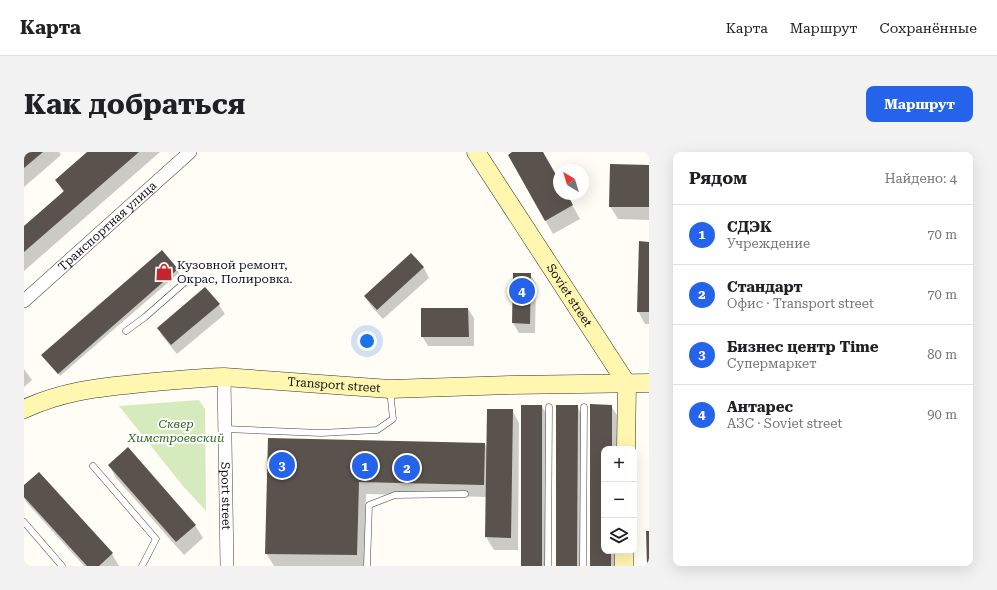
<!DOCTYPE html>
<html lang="ru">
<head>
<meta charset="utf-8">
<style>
	body { margin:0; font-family:"Roboto Serif",serif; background:#f2f2f2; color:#202124 }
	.controls { position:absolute; right:12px; bottom:12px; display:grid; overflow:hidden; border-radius:8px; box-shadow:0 4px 16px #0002 }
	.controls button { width:36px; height:36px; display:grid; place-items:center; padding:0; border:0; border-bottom:1px solid #e0e0e0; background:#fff; color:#202124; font:20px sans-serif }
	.compass { position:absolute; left:529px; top:12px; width:36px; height:36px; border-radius:50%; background:#fff; box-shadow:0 4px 16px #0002; rotate:322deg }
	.you { position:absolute; left:343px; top:189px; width:14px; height:14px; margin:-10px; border:3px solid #fff; border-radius:50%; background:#1a73e8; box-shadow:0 0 0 6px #1a73e833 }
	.badge { display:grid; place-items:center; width:26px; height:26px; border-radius:50%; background:#2563eb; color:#fff; font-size:13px; font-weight:700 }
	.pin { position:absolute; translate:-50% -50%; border:2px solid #fff; box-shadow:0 1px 4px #0006 }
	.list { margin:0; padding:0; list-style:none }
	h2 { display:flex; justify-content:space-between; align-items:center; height:52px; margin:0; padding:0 16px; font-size:17px }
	h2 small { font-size:13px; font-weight:400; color:#757577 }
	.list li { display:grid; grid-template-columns:26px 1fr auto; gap:12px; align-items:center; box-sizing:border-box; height:60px; padding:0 16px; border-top:1px solid #e0e0e0 }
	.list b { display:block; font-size:15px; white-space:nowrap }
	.list p { margin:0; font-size:13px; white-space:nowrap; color:#757577 }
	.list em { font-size:13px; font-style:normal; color:#757577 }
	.icon { flex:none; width:22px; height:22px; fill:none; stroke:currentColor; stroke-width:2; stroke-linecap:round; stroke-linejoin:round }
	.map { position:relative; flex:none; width:625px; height:414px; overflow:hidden; border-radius:8px }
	header { display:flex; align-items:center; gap:24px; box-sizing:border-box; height:56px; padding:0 20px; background:#fff; border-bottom:1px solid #e0e0e0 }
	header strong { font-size:19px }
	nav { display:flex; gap:22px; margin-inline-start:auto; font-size:14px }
	.intro { display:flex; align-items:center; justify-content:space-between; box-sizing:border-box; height:96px; padding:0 24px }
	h1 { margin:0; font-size:28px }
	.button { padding:10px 18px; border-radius:8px; background:#2563eb; color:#fff; font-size:14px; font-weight:700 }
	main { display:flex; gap:24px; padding:0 24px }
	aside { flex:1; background:#fff; border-radius:8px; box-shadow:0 4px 16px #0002 }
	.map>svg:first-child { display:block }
	.green { fill:#d5ebbd }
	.shadow { fill:#0003 }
	.building { fill:#5a524d }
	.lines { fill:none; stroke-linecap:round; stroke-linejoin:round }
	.lane-casing { stroke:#444; stroke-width:7 }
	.street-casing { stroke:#444; stroke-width:14 }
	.secondary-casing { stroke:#333; stroke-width:19 }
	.lane { stroke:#fff; stroke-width:6 }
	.street { stroke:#fff; stroke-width:13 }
	.secondary { stroke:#fff6b0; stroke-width:18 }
	.labels { text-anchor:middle; stroke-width:4; stroke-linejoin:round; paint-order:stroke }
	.street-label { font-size:12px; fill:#111; stroke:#fff }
	.poi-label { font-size:12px; fill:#111; stroke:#fff; text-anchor:start }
	.park-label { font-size:12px; font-style:italic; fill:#2f6b1f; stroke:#fff }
</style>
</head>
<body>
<header>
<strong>Карта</strong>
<nav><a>Карта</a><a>Маршрут</a><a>Сохранённые</a></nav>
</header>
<div class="intro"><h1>Как добраться</h1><a class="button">Маршрут</a></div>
<main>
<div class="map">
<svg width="625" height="414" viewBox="0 0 625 414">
	<rect width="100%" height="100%" fill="#fffdf5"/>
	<polygon class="green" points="175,248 181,257 182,359 159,334 95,254"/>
	<g class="shadow">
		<polygon points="0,0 35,0 37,3 0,35"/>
		<polygon points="65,0 136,0 0,119 0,75 40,41 32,28"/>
		<polygon points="490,0 518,0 535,30 535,42 542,42 556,67 529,82 485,3"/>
		<polygon points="625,14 625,68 594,67 586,54"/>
		<polygon points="625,91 625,172 621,172 614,159"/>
		<polygon points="138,100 155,121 36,224 20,206"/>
		<polygon points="387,102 400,116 405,126 359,167 347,154 341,144"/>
		<polygon points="490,122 506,122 512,132 511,181 495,181 489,171"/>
		<polygon points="195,153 201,162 153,202 139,185 134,176"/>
		<polygon points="444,157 450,166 450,194 404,194 398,184"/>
		<polygon points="0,217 8,228 0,235"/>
		<polygon points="567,253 587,254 595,266 594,297 580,297 580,399 594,399 594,414 567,414"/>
		<polygon points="518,254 525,267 524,414 498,414"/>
		<polygon points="553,254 560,267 560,414 533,414"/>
		<polygon points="488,258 495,271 494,398 470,398 462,385 463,345 342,342 340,414 250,414 242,401 245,288 461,292 464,297"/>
		<polygon points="85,313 171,373 179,386 160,403 92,326"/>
		<polygon points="0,334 88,402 95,414 60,414 3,351 0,346"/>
	</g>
	<g class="building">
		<polygon points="0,0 19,0 0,16"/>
		<polygon points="63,0 115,0 0,100 0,74 40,39 31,28"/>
		<polygon points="488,0 519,0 535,28 535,42 543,42 549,53 521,69 484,3"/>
		<polygon points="586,12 625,13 625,55 585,55"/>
		<polygon points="615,89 625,90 625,160 613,160"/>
		<polygon points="138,98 154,117 34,222 17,203"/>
		<polygon points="387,101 400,115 353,158 340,144"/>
		<polygon points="489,121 507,121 506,172 488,171"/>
		<polygon points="181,135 196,152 147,193 133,176"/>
		<polygon points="397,156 444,156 445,185 397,185"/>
		<polygon points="566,252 588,253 588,297 580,297 580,399 587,399 587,414 566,414"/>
		<rect x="497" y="253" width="21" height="161"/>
		<polygon points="532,253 554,253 553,414 532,414"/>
		<polygon points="463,257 489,257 487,386 461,385"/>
		<polygon points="244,286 461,291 460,333 335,330 333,403 241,402"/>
		<polygon points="104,295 172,373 152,390 84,313"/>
		<polygon points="15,320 89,401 75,414 63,414 0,345 0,333"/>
		<polygon points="622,379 625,379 625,414 623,414"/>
	</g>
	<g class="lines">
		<g class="lane-casing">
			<g id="lane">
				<polyline points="102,179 121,165 161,130"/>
				<polyline points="201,277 297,281 353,278 369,267 366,238"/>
				<polyline points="69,314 132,387 118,414"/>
				<polyline points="0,370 38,414"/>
				<polyline points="343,414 345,353 371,343 441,342"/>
				<polyline points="524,414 525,255"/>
				<polyline points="559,414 560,255"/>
			</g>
		</g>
		<g class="street-casing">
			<g id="street">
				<path id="s1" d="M0 149 166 0"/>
				<path id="s2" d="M200 225 203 414"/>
			</g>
		</g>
		<g class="secondary-casing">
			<g id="secondary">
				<path id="s3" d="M452 0 603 232 602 297"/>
				<path id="s4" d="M0 257C37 240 70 236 110 232 140 229 170 226 200 225L366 237 486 233 625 231"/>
				<polyline points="600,414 600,399"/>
			</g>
		</g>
		<use href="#lane" class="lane"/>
		<use href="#street" class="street"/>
		<use href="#secondary" class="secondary"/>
	</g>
	<defs>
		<g id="shop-bare" transform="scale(1.38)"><path d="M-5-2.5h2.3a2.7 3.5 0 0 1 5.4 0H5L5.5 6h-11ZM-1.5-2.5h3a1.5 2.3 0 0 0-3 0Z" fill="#c4262e" stroke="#fff" stroke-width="2.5" paint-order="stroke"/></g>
	</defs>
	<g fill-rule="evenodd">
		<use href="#shop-bare" x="140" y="120"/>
	</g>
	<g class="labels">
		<g class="street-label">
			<text dy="4" stroke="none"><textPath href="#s1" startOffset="112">Транспортная улица</textPath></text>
			<text dy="4" stroke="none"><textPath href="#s3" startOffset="171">Soviet street</textPath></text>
			<text dy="4" stroke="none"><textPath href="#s4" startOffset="314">Transport street</textPath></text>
			<text dy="4" stroke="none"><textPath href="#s2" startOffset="119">Sport street</textPath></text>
		</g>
		<g class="poi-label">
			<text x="153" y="117">Кузовной ремонт,<tspan x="153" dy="14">Окрас, Полировка.</tspan></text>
		</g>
		<g class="park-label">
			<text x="152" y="276">Сквер<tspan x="152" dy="14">Химстроевский</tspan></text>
		</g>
	</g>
</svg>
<div class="controls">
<button>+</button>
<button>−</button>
<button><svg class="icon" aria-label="layers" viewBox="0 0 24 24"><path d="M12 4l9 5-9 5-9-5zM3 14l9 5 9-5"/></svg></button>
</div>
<svg class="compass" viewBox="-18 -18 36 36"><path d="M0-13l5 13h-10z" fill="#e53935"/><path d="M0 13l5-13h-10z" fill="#757577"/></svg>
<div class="you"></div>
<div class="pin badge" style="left:341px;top:314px">1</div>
<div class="pin badge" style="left:383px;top:316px">2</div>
<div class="pin badge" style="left:258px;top:313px">3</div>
<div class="pin badge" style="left:498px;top:139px">4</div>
</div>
<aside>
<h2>Рядом<small>Найдено: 4</small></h2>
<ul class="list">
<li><span class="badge">1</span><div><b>СДЭК</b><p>Учреждение</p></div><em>70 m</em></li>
<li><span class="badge">2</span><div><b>Стандарт</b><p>Офис · Transport street</p></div><em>70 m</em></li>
<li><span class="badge">3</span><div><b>Бизнес центр Time</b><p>Супермаркет</p></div><em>80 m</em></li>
<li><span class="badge">4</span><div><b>Антарес</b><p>АЗС · Soviet street</p></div><em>90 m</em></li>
</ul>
</aside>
</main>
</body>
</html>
